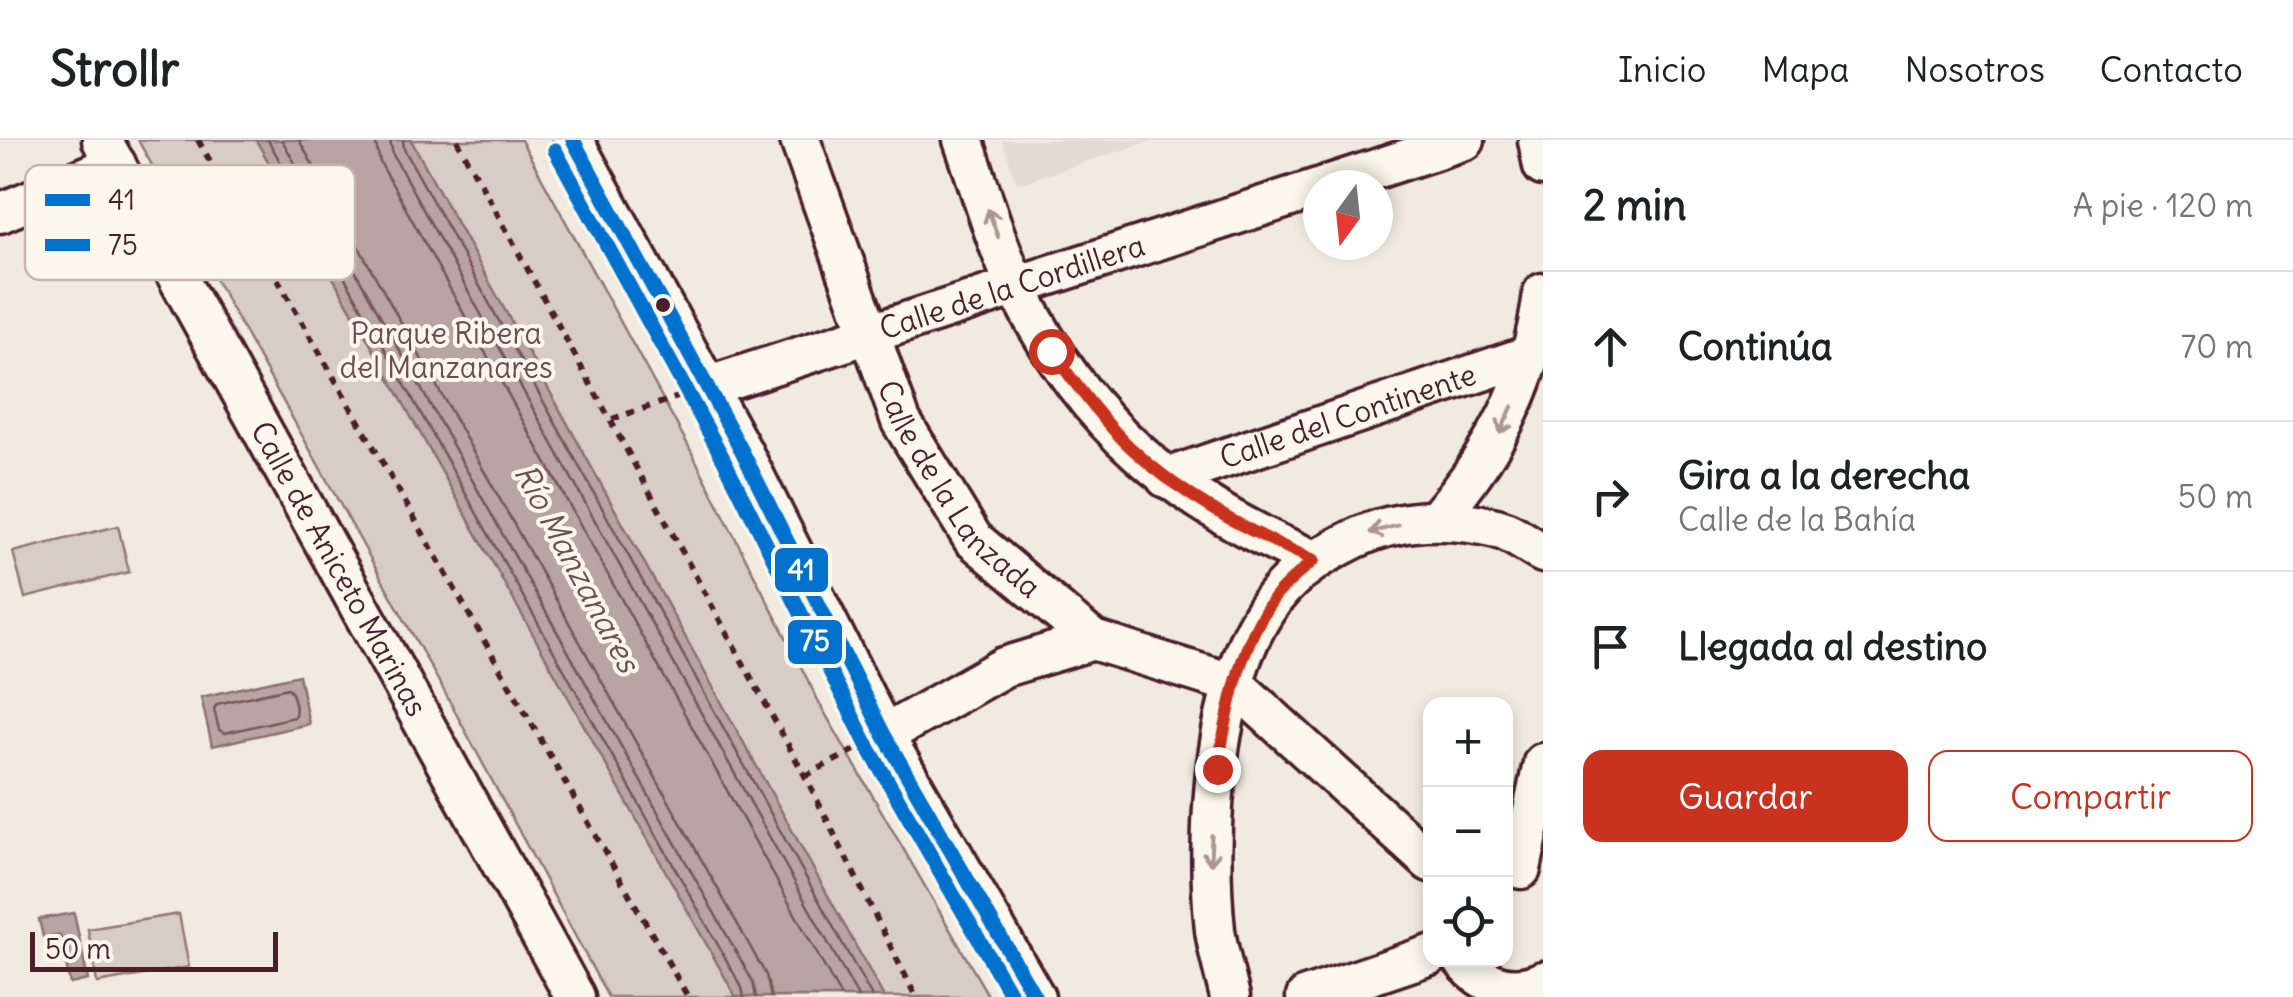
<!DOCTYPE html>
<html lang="es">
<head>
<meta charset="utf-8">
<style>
	body { margin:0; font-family:Delius,sans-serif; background:#f2f2f2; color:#202124 }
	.controls { position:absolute; right:30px; bottom:30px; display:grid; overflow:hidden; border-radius:20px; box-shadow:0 5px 15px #0003 }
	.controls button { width:90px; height:90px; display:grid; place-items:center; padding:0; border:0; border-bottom:2px solid #e0e0e0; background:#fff; color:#202124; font:50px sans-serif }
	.compass { position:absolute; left:1303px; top:30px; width:90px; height:90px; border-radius:50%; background:#fff; box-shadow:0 5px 15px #0003; rotate:195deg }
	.scale { position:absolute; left:30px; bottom:25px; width:248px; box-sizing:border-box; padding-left:10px; border:5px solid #4a1f2b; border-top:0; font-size:28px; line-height:35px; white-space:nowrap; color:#4a1f2b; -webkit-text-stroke:8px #fbf7ec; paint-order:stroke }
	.stop { position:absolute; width:30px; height:30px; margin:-22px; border:8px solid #c8321e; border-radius:50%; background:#fff }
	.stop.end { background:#c8321e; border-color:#fff; box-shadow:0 2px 10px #0008 }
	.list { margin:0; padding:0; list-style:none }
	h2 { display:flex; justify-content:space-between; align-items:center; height:130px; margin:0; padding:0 40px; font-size:42px }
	h2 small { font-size:32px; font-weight:400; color:#757577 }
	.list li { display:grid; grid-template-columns:65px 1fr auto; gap:30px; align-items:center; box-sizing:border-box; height:150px; padding:0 40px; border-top:2px solid #e0e0e0 }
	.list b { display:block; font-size:38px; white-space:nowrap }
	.list p { margin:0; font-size:32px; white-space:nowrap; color:#757577 }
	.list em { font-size:32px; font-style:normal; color:#757577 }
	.actions { display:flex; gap:20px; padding:30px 40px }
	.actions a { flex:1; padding:22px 0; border:2px solid #c8321e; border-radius:20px; text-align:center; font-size:35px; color:#c8321e }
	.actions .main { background:#c8321e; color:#fff }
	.icon { flex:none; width:55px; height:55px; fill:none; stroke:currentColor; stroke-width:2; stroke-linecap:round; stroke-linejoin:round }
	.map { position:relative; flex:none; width:1543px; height:857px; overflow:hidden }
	header { display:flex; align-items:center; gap:60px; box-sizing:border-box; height:140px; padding:0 50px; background:#fff; border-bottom:2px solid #e0e0e0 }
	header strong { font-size:48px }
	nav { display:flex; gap:55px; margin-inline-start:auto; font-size:35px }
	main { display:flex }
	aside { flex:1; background:#fff }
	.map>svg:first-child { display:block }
	.built { fill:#e4dbd2 }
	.green { fill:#d8ccc6; stroke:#917678; stroke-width:2.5 }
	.water { fill:#b8a4a2; stroke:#8c6f72; stroke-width:2.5 }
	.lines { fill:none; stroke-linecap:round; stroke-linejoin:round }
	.shore { stroke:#76545b; stroke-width:2.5 }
	.street-casing { stroke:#4a1f2b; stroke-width:45 }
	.path { stroke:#4a1f2b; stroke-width:6; stroke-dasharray:8 8; stroke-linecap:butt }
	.street { stroke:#fbf7ec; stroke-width:38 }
	.bus-1-casing { stroke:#fbf7ec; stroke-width:22 }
	.bus-2-casing { stroke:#fbf7ec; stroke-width:22 }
	.bus-1 { stroke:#0072ce; stroke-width:15 }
	.bus-2 { stroke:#0072ce; stroke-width:15 }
	.oneway { stroke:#ab9695 }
	.route { stroke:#c8321e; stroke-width:12 }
	.bus-dot { fill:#4a1f2b; stroke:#fbf7ec; stroke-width:4 }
	.labels { text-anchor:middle; stroke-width:8; stroke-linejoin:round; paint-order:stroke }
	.street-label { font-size:30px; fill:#4a1f2b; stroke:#fbf7ec }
	.park-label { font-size:30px; fill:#6e4a52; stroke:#fbf7ec }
	.water-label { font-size:32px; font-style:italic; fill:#704e55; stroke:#fbf7ec }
	.key { fill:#fbf7ec; stroke:#c6b6b2; stroke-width:2.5 }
	.key-label { font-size:28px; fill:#4a1f2b }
	.line-badge { stroke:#fbf7ec; stroke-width:4 }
	.badge-label { font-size:28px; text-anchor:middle; font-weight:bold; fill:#fff }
</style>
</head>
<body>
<header>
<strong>Strollr</strong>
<nav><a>Inicio</a><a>Mapa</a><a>Nosotros</a><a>Contacto</a></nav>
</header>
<main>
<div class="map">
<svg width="1543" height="857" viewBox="0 0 1543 857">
	<rect width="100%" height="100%" fill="#f0eae0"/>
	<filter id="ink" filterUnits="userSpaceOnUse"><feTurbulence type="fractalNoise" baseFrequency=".01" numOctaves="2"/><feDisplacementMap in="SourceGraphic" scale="20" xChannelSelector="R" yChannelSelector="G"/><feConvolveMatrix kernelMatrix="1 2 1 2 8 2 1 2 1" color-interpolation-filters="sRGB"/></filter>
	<g filter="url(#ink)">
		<polygon class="built" points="1002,0 1154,0 1017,44"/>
		<g class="green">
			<polygon points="138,0 521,0 688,305 823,570 989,857 608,857 444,551"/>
			<polygon points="118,386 129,432 25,458 13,412"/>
			<polygon points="179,774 189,827 97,843 88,789"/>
		</g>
		<g class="water">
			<polygon points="256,0 411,0 884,857 736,857"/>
			<polygon points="299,535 309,584 212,606 201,557"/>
			<polygon points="74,773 88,840 70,844 60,795 43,797 39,779"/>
		</g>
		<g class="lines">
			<g class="shore">
				<polyline points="268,0 742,848 744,857"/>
				<polyline points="282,0 753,842 756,857"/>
				<polyline points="299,0 766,835 771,857"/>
				<polyline points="375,0 380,22 841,857"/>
				<polyline points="390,0 393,15 858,857"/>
				<polyline points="403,0 404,9 872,857"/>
				<path d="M288 548C294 553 298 571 294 577L225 593 219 590 214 569 217 564Z"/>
			</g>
			<g class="street-casing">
				<g id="street">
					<path id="s1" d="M102 0 575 857"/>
					<polyline points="573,0 742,311 884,595 1035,857"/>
					<path id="s2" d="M800 0 901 281 973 399 1093 500 1234 544 1430 722"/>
					<path d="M963 0C981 49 995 103 1018 150 1085 286 1176 361 1314 420"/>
					<polyline points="1538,0 1543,26"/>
					<polyline points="1327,45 1465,0"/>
					<polyline points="0,73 116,24"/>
					<path id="s3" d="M706 247 1318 48"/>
					<path id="s4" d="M1166 338 1530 215"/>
					<path d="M1437 379C1495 311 1532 243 1543 153"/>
					<polyline points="884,595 1004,527 1093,500"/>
					<polyline points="1521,729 1543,623"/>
					<path d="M1463 820C1484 846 1512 855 1543 841"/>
					<path d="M1230 857C1225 835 1218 812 1215 790 1205 693 1213 536 1275 457 1296 430 1324 414 1354 399 1398 378 1449 376 1496 388 1512 392 1528 405 1543 413"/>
					<polyline points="1306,857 1430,815"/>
				</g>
			</g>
			<g class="path">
				<polyline points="198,0 688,857"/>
				<polyline points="457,0 805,636 916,857"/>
				<polyline points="168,54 215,30"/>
				<polyline points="612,279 678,257"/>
				<polyline points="805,636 857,609"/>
			</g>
			<use href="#street" class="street"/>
			<g class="bus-1-casing">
				<polyline id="bus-1" points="573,0 742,311 884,595 1035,857"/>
			</g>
			<g class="bus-2-casing">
				<polyline id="bus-2" points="555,10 724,320 867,605 1012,857"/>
			</g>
			<use href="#bus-1" class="bus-1"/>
			<use href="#bus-2" class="bus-2"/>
		</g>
		<defs><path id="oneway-shaft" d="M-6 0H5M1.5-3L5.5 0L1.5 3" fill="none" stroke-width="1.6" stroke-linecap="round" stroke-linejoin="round" transform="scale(2.5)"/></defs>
		<g class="oneway">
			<use href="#oneway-shaft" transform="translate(993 83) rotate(-110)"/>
			<use href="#oneway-shaft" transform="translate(1506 280) rotate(115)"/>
			<use href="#oneway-shaft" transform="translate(1384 389) rotate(166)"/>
			<use href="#oneway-shaft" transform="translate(1211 710) rotate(92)"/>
		</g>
	</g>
	<g class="lines" filter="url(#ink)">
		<path class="route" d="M1051 211C1076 244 1100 278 1130 307 1183 357 1247 391 1314 420 1301 432 1285 444 1274 458 1237 509 1229 569 1217 629"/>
	</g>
	<circle class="bus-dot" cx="663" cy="165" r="9"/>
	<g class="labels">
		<g class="street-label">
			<text dy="10" stroke="none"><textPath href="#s3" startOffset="322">Calle de la Cordillera</textPath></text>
			<text dy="10" stroke="none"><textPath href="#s4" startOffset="192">Calle del Continente</textPath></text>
			<text dy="10" stroke="none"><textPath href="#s2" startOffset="388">Calle de la Lanzada</textPath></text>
			<text dy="10" stroke="none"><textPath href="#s1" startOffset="490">Calle de Aniceto Marinas</textPath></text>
		</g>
		<g class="park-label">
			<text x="446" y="204">Parque Ribera<tspan x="446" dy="34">del Manzanares</tspan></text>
		</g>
		<g class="water-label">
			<text transform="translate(577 428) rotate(62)" y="11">Río Manzanares</text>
		</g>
	</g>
	<rect x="25" y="25" width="330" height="115" rx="15" class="key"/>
	<rect x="45" y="54" width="45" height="12" fill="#0072ce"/>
	<rect x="45" y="99" width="45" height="12" fill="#0072ce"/>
	<g class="key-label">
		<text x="108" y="70">41</text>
		<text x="108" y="115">75</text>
	</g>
	<g class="line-badge">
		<rect x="773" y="406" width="57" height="48" rx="10" fill="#0072ce"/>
		<rect x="786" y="478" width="58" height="48" rx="10" fill="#0072ce"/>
	</g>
	<g class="badge-label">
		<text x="801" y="440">41</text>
		<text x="815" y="511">75</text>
	</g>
</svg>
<div class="controls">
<button>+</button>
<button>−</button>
<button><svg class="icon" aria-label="locate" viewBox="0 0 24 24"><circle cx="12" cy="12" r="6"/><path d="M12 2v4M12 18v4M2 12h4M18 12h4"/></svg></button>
</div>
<svg class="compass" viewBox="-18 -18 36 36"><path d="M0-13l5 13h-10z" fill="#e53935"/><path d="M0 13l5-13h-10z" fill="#757577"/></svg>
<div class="scale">50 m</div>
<div class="stop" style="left:1051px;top:211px"></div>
<div class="stop end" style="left:1217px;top:629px"></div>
</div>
<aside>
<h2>2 min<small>A pie · 120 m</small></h2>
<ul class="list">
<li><svg class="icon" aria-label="ahead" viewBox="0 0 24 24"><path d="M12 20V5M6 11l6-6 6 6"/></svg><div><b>Continúa</b></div><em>70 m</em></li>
<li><svg class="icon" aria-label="right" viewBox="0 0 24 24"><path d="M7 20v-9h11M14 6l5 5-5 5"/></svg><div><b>Gira a la derecha</b><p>Calle de la Bahía</p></div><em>50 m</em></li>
<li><svg class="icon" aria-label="arrive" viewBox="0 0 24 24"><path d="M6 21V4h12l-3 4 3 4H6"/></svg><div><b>Llegada al destino</b></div></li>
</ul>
<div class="actions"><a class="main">Guardar</a><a>Compartir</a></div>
</aside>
</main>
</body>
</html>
